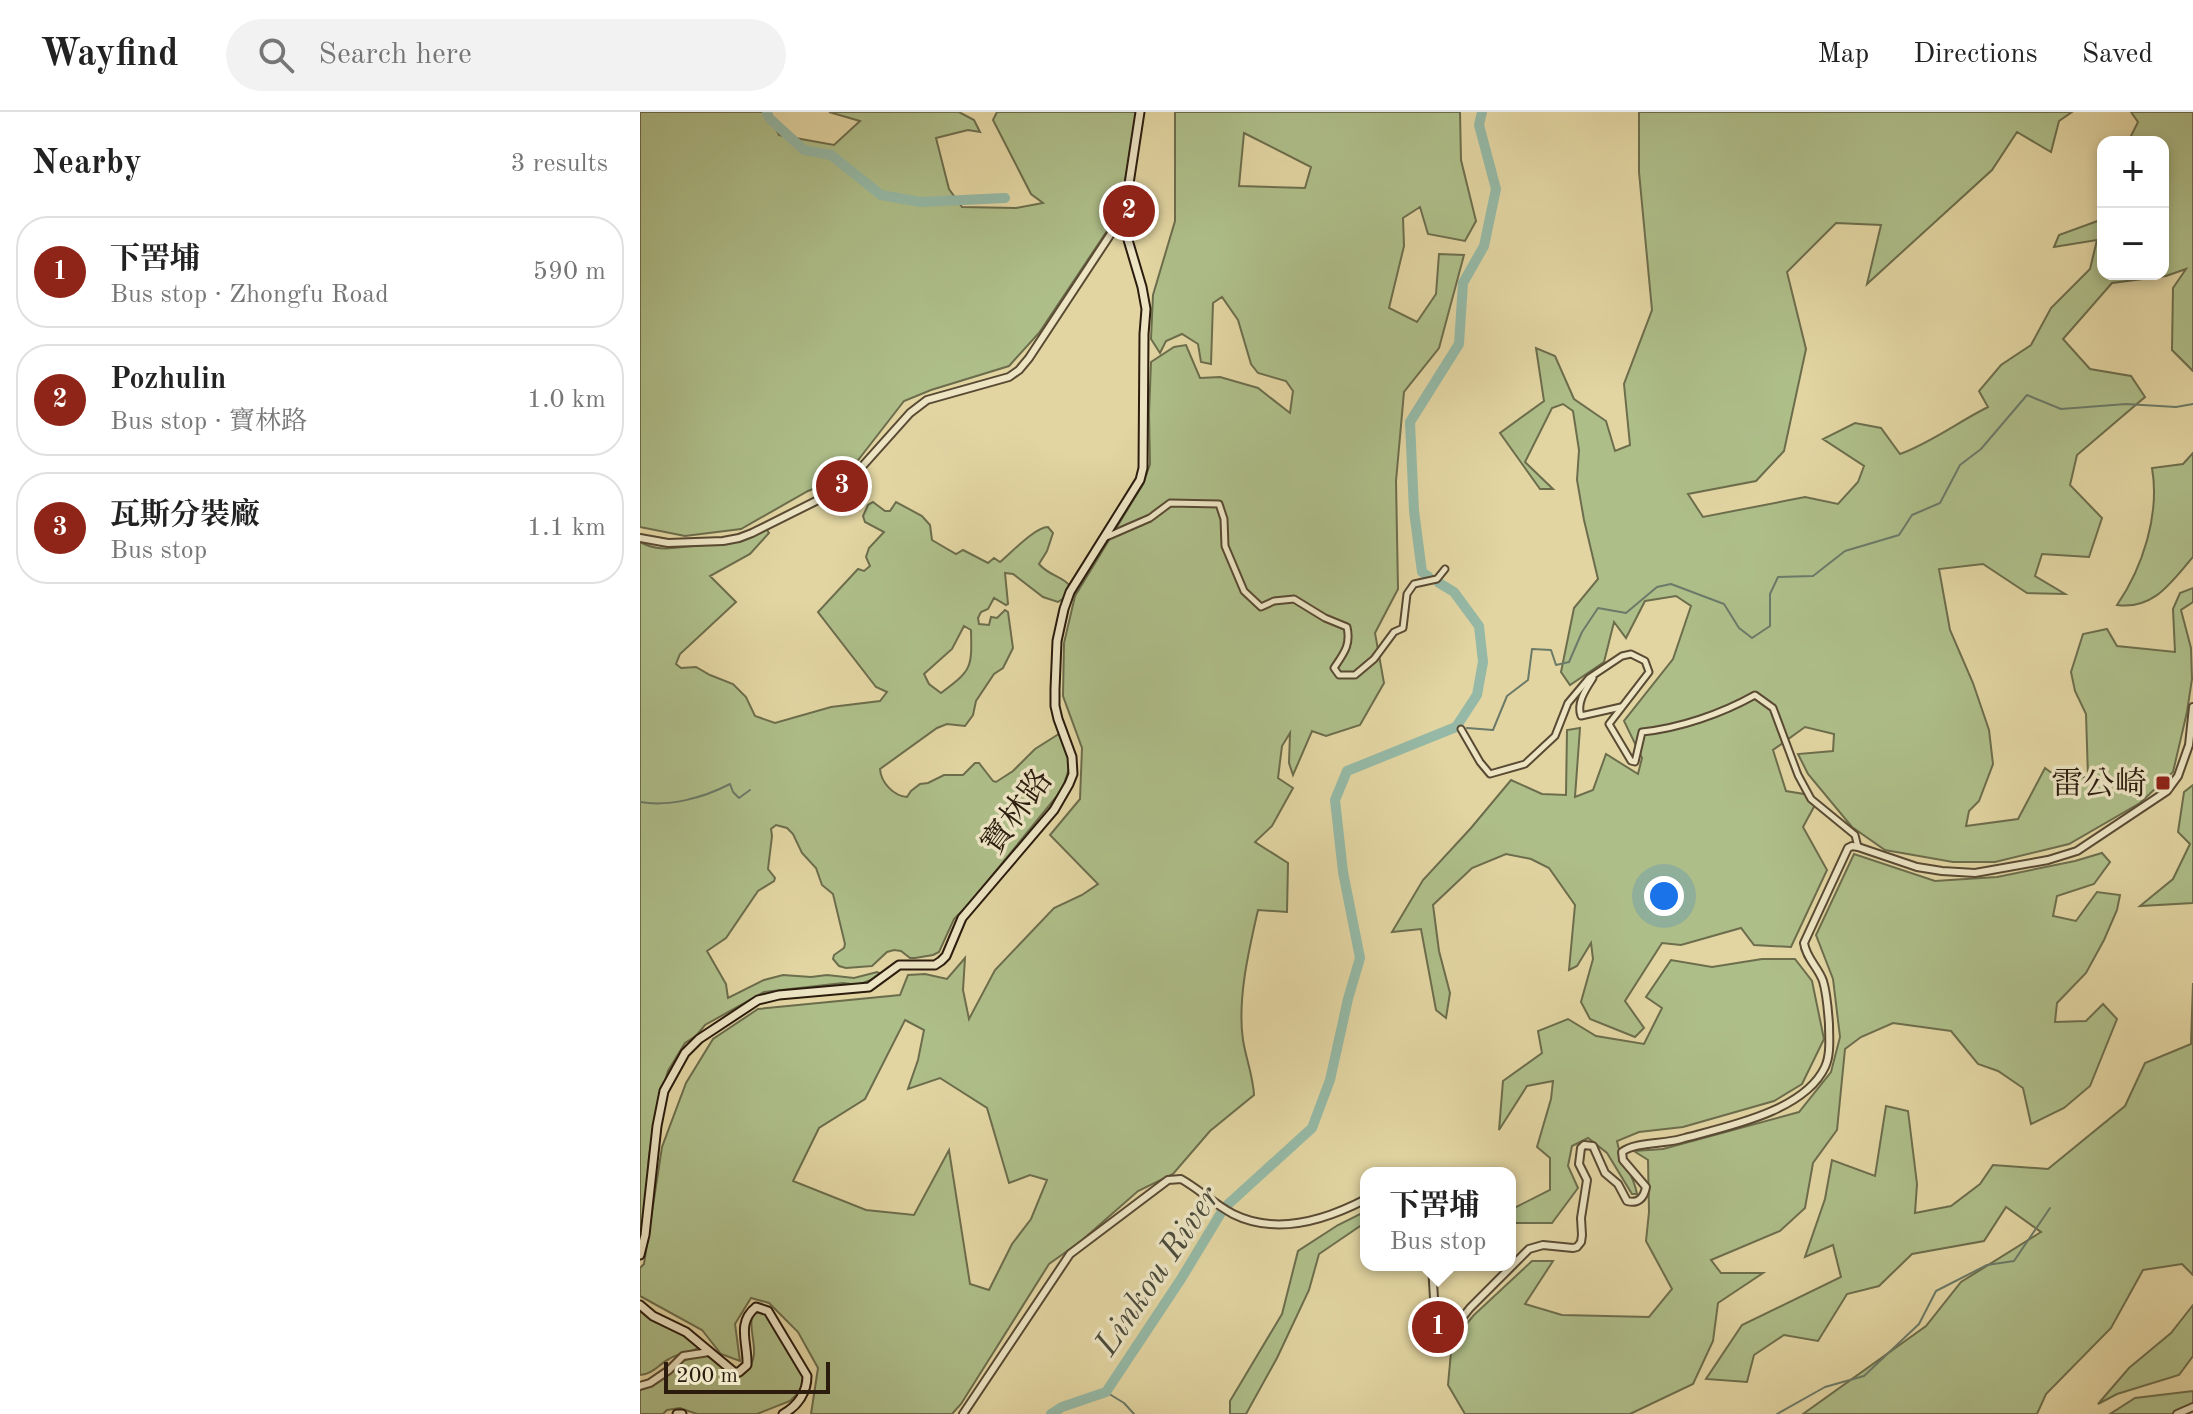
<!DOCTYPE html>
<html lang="en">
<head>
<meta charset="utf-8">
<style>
	body { margin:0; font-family:"Old Standard TT","Noto Serif TC",serif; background:#f2f2f2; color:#222 }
	.controls { position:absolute; right:24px; top:24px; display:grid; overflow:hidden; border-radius:16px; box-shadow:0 4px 12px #0003 }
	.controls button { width:72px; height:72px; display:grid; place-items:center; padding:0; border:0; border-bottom:2px solid #e0e0e0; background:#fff; color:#222; font:40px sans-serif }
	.scale { position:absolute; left:24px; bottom:20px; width:166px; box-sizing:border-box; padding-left:8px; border:4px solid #2b1c0e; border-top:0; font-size:22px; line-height:28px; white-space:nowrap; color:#2b1c0e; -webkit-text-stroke:6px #ece4c3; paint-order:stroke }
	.you { position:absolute; left:1024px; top:784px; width:28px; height:28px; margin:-20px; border:6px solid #fff; border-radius:50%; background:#1a73e8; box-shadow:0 0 0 12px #1a73e833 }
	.badge { display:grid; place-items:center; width:52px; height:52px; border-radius:50%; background:#8f2418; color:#fff; font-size:26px; font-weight:700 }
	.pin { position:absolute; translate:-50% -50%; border:4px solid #fff; box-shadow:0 2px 8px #0006 }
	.popup { position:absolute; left:720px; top:1055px; width:156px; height:104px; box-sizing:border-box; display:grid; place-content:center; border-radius:16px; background:#fff; filter:drop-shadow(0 2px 6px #0005); font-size:26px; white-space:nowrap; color:#767676 }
	.popup b { font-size:30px; color:#222 }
	.popup::after { content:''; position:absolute; left:50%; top:100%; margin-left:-16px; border:16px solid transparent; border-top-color:#fff }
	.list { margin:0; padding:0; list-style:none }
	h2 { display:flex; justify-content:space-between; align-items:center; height:104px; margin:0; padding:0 32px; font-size:34px }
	h2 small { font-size:26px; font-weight:400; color:#767676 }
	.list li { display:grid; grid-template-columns:52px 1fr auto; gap:24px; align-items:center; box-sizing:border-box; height:112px; margin:0 16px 16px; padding:0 16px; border:2px solid #e0e0e0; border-radius:32px }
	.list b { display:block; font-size:30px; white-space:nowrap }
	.list p { margin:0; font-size:26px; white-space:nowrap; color:#767676 }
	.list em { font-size:26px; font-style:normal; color:#767676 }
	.icon { flex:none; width:44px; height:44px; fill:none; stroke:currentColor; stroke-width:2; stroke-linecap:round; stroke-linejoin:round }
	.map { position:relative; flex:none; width:1553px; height:1302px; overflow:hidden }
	header { display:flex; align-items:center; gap:48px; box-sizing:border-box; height:112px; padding:0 40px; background:#fff; border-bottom:2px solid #e0e0e0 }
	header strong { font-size:38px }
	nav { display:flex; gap:44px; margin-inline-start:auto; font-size:28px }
	.search { width:560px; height:72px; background:#f2f2f2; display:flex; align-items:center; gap:20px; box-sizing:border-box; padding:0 28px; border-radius:44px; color:#767676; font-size:30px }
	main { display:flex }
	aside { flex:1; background:#fff }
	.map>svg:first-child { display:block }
	.green { fill:#aebe89; stroke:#6c6d4c; stroke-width:2; fill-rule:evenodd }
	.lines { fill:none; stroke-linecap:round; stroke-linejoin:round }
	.stream { stroke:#6b7a69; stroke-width:2 }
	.river { stroke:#95b9a6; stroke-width:10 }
	.minor-casing { stroke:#594a33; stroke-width:9 }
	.tertiary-casing { stroke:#594a33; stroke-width:10 }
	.secondary-casing { stroke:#2b1c0e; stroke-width:11 }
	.minor { stroke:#ece4c3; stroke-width:5 }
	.tertiary { stroke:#ece4c3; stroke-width:6 }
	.secondary { stroke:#ece4c3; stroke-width:7 }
	.poi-dot { fill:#8f2418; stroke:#ece4c3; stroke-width:3 }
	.labels { text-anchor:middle; stroke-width:7; stroke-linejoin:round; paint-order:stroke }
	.poi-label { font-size:32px; fill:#2b1c0e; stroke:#ece4c3; text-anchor:end }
	.street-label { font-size:32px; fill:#2b1c0e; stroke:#ece4c3 }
	.water-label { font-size:34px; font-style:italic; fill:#4b4b3c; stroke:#ece4c3 }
</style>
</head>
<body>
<header>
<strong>Wayfind</strong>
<div class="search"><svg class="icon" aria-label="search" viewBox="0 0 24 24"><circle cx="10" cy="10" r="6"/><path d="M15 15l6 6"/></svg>Search here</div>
<nav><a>Map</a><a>Directions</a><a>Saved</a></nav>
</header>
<main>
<aside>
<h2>Nearby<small>3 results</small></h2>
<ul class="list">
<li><span class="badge">1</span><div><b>下罟埔</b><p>Bus stop · Zhongfu Road</p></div><em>590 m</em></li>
<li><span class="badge">2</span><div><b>Pozhulin</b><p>Bus stop · 寶林路</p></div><em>1.0 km</em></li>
<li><span class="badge">3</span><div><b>瓦斯分裝廠</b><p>Bus stop</p></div><em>1.1 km</em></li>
</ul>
</aside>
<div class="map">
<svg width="1553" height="1302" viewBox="0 0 1553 1302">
	<rect width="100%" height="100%" fill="#e2d5a2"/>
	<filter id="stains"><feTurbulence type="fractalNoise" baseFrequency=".0025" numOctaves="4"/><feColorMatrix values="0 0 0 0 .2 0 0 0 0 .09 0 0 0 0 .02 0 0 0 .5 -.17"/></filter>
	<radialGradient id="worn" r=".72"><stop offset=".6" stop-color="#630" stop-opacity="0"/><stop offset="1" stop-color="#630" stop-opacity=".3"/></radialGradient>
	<g class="green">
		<polygon points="0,0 128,0 139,23 194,33 220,9 189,0 319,0 334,8 340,20 328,18 296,26 309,77 322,95 376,96 403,91 391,82 353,8 357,0 496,0 482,91 475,107 399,221 369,254 291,278 264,289 205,365 168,379 101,417 45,424 0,415"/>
		<path d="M535 0H820L821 48 836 109 825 129 788 122 780 95 763 106 764 134 749 196 777 210 796 182 799 142 824 143 799 236 764 280 756 369 758 477 735 521 744 571 720 613 686 624 672 619 653 663 649 651 650 621 642 634 638 666 653 676 632 714 615 730 648 751 647 800 618 798C609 837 597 888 603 928 606 947 613 964 614 983L570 1019 533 1062 498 1079 440 1130 409 1152 321 1292 312 1302H171L178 1256 158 1220 129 1191 111 1186 95 1212 100 1249 81 1242 62 1218 0 1184V1156L4 1152 22 1035 46 971 73 927 118 897 260 883 268 863 285 862 307 867 325 846 323 878 329 907 355 858 414 796 442 783 458 772 410 723 440 687 442 636 423 584 424 531 435 484 503 372 510 352 509 302 511 250 534 235 546 233 560 266 580 265 618 276 650 301 653 279 646 269 618 261 611 252 598 208 582 185 573 191 571 252 561 250 558 232 542 222 526 229 520 241 511 227 513 183 535 109ZM604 21 671 55 665 76 599 74ZM265 908 284 918 278 948 268 977 300 966 347 996 369 1071 390 1063 407 1068 391 1107 372 1132 349 1178 330 1172 309 1038 274 1103 226 1098 153 1069 179 1016 225 987Z"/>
		<path d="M999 0H1432L1419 9 1411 40 1377 20 1352 58 1227 172 1241 113 1196 111 1147 160 1166 237 1144 339 1116 369 1048 382 1063 405 1165 385 1198 392 1218 370 1224 354 1183 327 1215 311 1241 316 1260 342C1292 330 1318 310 1348 295L1339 279 1361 253 1391 233 1411 196 1450 157 1457 128 1414 135 1419 123 1463 107V162H1523V30H1488L1498 10 1491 0H1553V259L1532 238 1533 176 1546 157 1526 164 1472 171 1423 227 1450 257 1491 264 1505 285 1437 343 1430 373 1462 406 1449 445 1402 442 1395 464 1425 482 1387 481 1343 452 1299 457 1310 518 1333 571 1349 618 1353 652 1339 689 1329 699 1326 714 1378 707 1405 656 1417 665H1448L1446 602 1435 579 1431 560 1443 522 1467 517 1477 534 1535 540 1533 497 1540 481 1553 476V490L1541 498 1551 536 1552 567 1547 600 1533 660 1500 691 1429 732 1355 750H1313L1245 738 1212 715 1168 662 1158 642 1193 639 1194 622 1165 615 1133 638 1146 679 1170 683 1176 691 1163 715 1187 758 1151 835 1114 833 1101 816 1041 833 1022 831 985 889 1004 916 995 925 950 907 941 890 953 847 951 831 937 854 929 858 935 793 909 756 891 747 866 742 832 756 793 793 799 839 810 881 806 906 796 898 781 817 752 820 783 768 831 716 871 668 902 682 926 683 927 618 940 616 935 685 953 678 966 642 998 662 1002 646 984 609 1033 547 1051 494 1036 484 1005 489 986 526 974 510 964 550 930 573 921 560 934 496 958 467 944 408 937 368 939 338 933 299 923 292 912 296 885 350 913 377H900L860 321 904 289 896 236 915 244 934 287 966 309 975 339 990 333 984 272 1012 198 999 60Z"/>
		<path d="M1553 341V445C1531 470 1514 498 1477 493 1503 455 1520 402 1512 356L1543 352Z"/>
		<path d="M233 390 245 399H250L256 390 282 404 290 413 292 428 316 442 323 438 348 451 354 446 360 450C371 441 395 415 408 415L413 421 407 439 399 452C408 463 423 465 429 473L424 486 418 490 403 485 373 462 365 461 368 492 366 493 354 486 348 497 341 500 338 506 339 512 349 513 351 505 357 506 365 498 368 500 373 536 363 556 354 562 336 589 333 603 325 614 307 612 297 616 240 657C241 671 254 684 267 685L271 679 280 672 288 671 304 663H323L335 651H339L353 669 356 670 373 659 395 637 422 620C431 649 433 651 421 679L328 793 314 807 299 840 293 843 275 846H270L261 839 254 838 247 840 232 854 206 856 199 854 193 847 194 843 204 836 205 832 193 782 182 773 176 756 162 741 153 722 147 716 136 713 131 717 132 724 128 757 135 766 134 769 118 779 86 826 67 839 86 872 88 886 124 868 143 863 171 865 187 863 214 866 237 860 241 862 236 866 218 873 203 871 124 880 65 913 56 924 45 931 28 959 16 1000 9 1044 6 1093 0 1131V430C15 438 27 437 43 435 75 432 94 432 123 418H127L129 421 110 442 70 464 96 490 40 542 36 552 41 556 56 555 70 563 93 572 106 585 115 604 135 611 191 595 240 589 247 580 236 575 178 500 218 457 224 459 230 454 226 445 229 436 244 420 225 410 223 404 228 393ZM324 514 331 518C332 556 332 558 301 581L289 572 284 562 312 537Z"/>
		<polygon points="1553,673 1553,791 1500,794 1533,767 1550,732 1538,720 1544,680"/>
		<polygon points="1462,741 1470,750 1454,772 1417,784 1413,804 1436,809 1457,780 1480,783 1477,798 1464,828 1446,861 1417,891 1415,910 1446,909 1463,892 1477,907 1450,974 1424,996 1391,1012 1383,976 1358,959 1338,952 1311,919 1253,911 1221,925 1205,937 1197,1018 1173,1051 1165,1096 1140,1119 1071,1148 1081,1161 1123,1161 1078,1191 1073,1229 1053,1272 990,1302 825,1302 808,1273 812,1229 834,1203 892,1149 913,1149 885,1192 922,1203 1009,1205 1032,1177 1006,1129 1009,1100 1008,1048 994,1039 1023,1037 1159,1000 1191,960 1200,925 1193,867 1176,823 1214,742 1295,769 1357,765 1435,749"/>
		<path d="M1122 847H1155L1172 869 1184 927 1162 972 1134 989 1043 1015 999 1020 977 1029C981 1052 993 1059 997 1082H992L967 1041 948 1026 932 1034 928 1054 938 1076 912 1111H870V1098L910 1078V1046L897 1035 911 987 913 969 887 974 859 1018 863 969 902 941 898 919 928 907 956 924 1004 932 1022 896 1006 885 1031 848 1072 855Z"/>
		<polygon points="1553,871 1553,1163 1542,1152 1503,1158 1471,1216 1406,1282 1397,1302 1163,1302 1286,1214 1321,1170 1401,1120 1366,1095 1344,1129 1272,1142 1239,1174 1207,1182 1178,1229 1144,1223 1114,1243 1107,1270 1066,1267 1102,1213 1201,1165 1193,1133 1165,1145 1185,1087 1192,1048 1235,1064 1246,994 1268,999 1277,1072 1275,1101 1311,1094 1340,1072 1353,1053 1408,1057 1485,994 1505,951 1551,932"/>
		<polygon points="726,1099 726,1110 679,1142 669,1178 637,1246 606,1302 590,1302 590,1289 642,1202 658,1139 698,1113"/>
		<polygon points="1553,1193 1553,1244 1539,1263 1477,1282 1458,1292 1489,1256 1531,1221"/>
		<path d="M0 1195 20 1203 60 1226 62 1231 60 1235C50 1241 38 1241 29 1247 18 1253 13 1262 0 1263Z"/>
		<path d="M120 1198 126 1200 164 1260 162 1274 157 1282 150 1289 117 1302H57L40 1296 27 1298 23 1302H0V1273L29 1260 39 1250 63 1242 73 1243 91 1257H107C122 1243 108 1221 112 1204Z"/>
		<polygon points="1553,1279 1553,1292 1533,1302 1470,1302 1495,1286"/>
	</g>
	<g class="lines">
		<g class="stream">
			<polyline points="816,615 817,615"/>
			<polyline points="827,616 853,618 867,584 888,568 892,537 911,538 916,553 929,550 942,520 958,496 986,501 1017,475 1031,472 1084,492 1099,516 1112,526 1130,514 1130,482 1138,465 1173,464 1205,439 1259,423 1272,403 1300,391 1320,353 1341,337 1387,283 1421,297 1486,292 1536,295 1553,292"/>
			<path d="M0 690C29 695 63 686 90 672L93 680 99 686 110 678"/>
			<polyline points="466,1280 484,1291 494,1302"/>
			<polyline points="1137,1302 1185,1275 1224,1264 1279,1212 1296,1179 1347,1153 1374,1149 1410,1096"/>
		</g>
		<g class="river">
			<polyline points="127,0 129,6 164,38 191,43 241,83 280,90 365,86"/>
			<polyline points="789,465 782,460 774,399 770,310 819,232 823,171 844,134 856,77 839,13 842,0"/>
			<polyline points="411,1302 422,1295 466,1280 541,1167 584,1096 672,1016 690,968 708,887 720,846 703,760 695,688 707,659 816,615 837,583 843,550 839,514 814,480 799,471"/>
		</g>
		<g class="minor-casing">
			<g id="minor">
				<path d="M464 426 510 406 530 391 579 392 584 407 585 434 604 479 621 495 634 489 654 487 685 506 707 515C711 533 704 541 694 556L699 563H715L734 547 754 520 763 516 767 482 774 472 797 467 805 457"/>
				<path d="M953 566C946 577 936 591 941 604L981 595"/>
				<path d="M821 617 840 650 850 662 885 652 915 624 928 591 949 566 982 544 991 542 1005 549 1009 560 969 612 991 649 995 650 1002 620C1040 616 1081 602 1115 583L1133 596 1158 663 1171 687 1215 723 1218 735"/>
			</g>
		</g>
		<g class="tertiary-casing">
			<g id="tertiary">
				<polyline points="0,426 28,431 83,429 99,426 112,421 192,381 219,358 270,301 287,288 369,265 379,258 389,246 472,120 483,111"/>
				<path d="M792 1153 795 1203 801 1211 812 1213 818 1211 830 1196 889 1137 903 1133 933 1136 937 1135 941 1130 942 1123 941 1106 947 1068 939 1052 941 1036 944 1033 953 1034 965 1061 978 1072 987 1089C998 1092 1004 1086 1006 1075L983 1048 982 1040C994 1030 1024 1032 1041 1027 1085 1015 1164 1000 1185 955 1191 942 1189 926 1189 912 1188 899 1187 882 1183 869 1178 855 1166 846 1164 831L1208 736 1212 734 1218 735 1277 755 1302 759 1335 761 1408 748 1437 739 1527 679 1538 664 1549 633 1553 595"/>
				<polyline points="0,1274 10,1271 29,1258 43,1244 69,1240"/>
				<path d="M323 1302 430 1142 528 1068 541 1067C559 1077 574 1092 593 1102 637 1124 686 1108 726 1087"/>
				<polyline points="1537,1302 1553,1295"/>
			</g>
		</g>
		<g class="secondary-casing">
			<g id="secondary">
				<polyline points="0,1143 5,1123 17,1014 24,979 45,941 59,927 118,888 139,883 229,875 259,853 295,853 301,849 306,844 322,806 414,698 429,672 433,662 432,645 418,607 415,594 415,577 417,529 424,497 430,480 500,368 503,356 504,222 506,197 502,175 483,111 500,0"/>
				<path d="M0 1193 13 1204 46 1220 94 1260H99L107 1253C108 1231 96 1211 116 1195L128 1199 167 1264C167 1280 158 1294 143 1302"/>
				<polyline points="37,1302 42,1302"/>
			</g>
		</g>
		<use href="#minor" class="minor"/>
		<use href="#tertiary" class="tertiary"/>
		<use href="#secondary" class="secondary"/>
	</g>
	<rect class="poi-dot" x="1515" y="663" width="16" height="16" rx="4"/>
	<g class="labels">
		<g class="poi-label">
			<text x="1507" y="682">雷公崎</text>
		</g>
		<g class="street-label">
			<text transform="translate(376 699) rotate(-54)" y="11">寶林路</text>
		</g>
		<g class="water-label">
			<text transform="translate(516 1158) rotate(-56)" y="12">Linkou River</text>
		</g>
	</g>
	<rect width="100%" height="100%" filter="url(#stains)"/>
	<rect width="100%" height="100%" fill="url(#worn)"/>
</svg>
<div class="controls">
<button>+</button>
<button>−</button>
</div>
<div class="scale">200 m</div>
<div class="you"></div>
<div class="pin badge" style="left:798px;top:1215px">1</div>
<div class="popup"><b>下罟埔</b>Bus stop</div>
<div class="pin badge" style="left:489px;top:99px">2</div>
<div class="pin badge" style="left:202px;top:374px">3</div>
</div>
</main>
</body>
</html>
